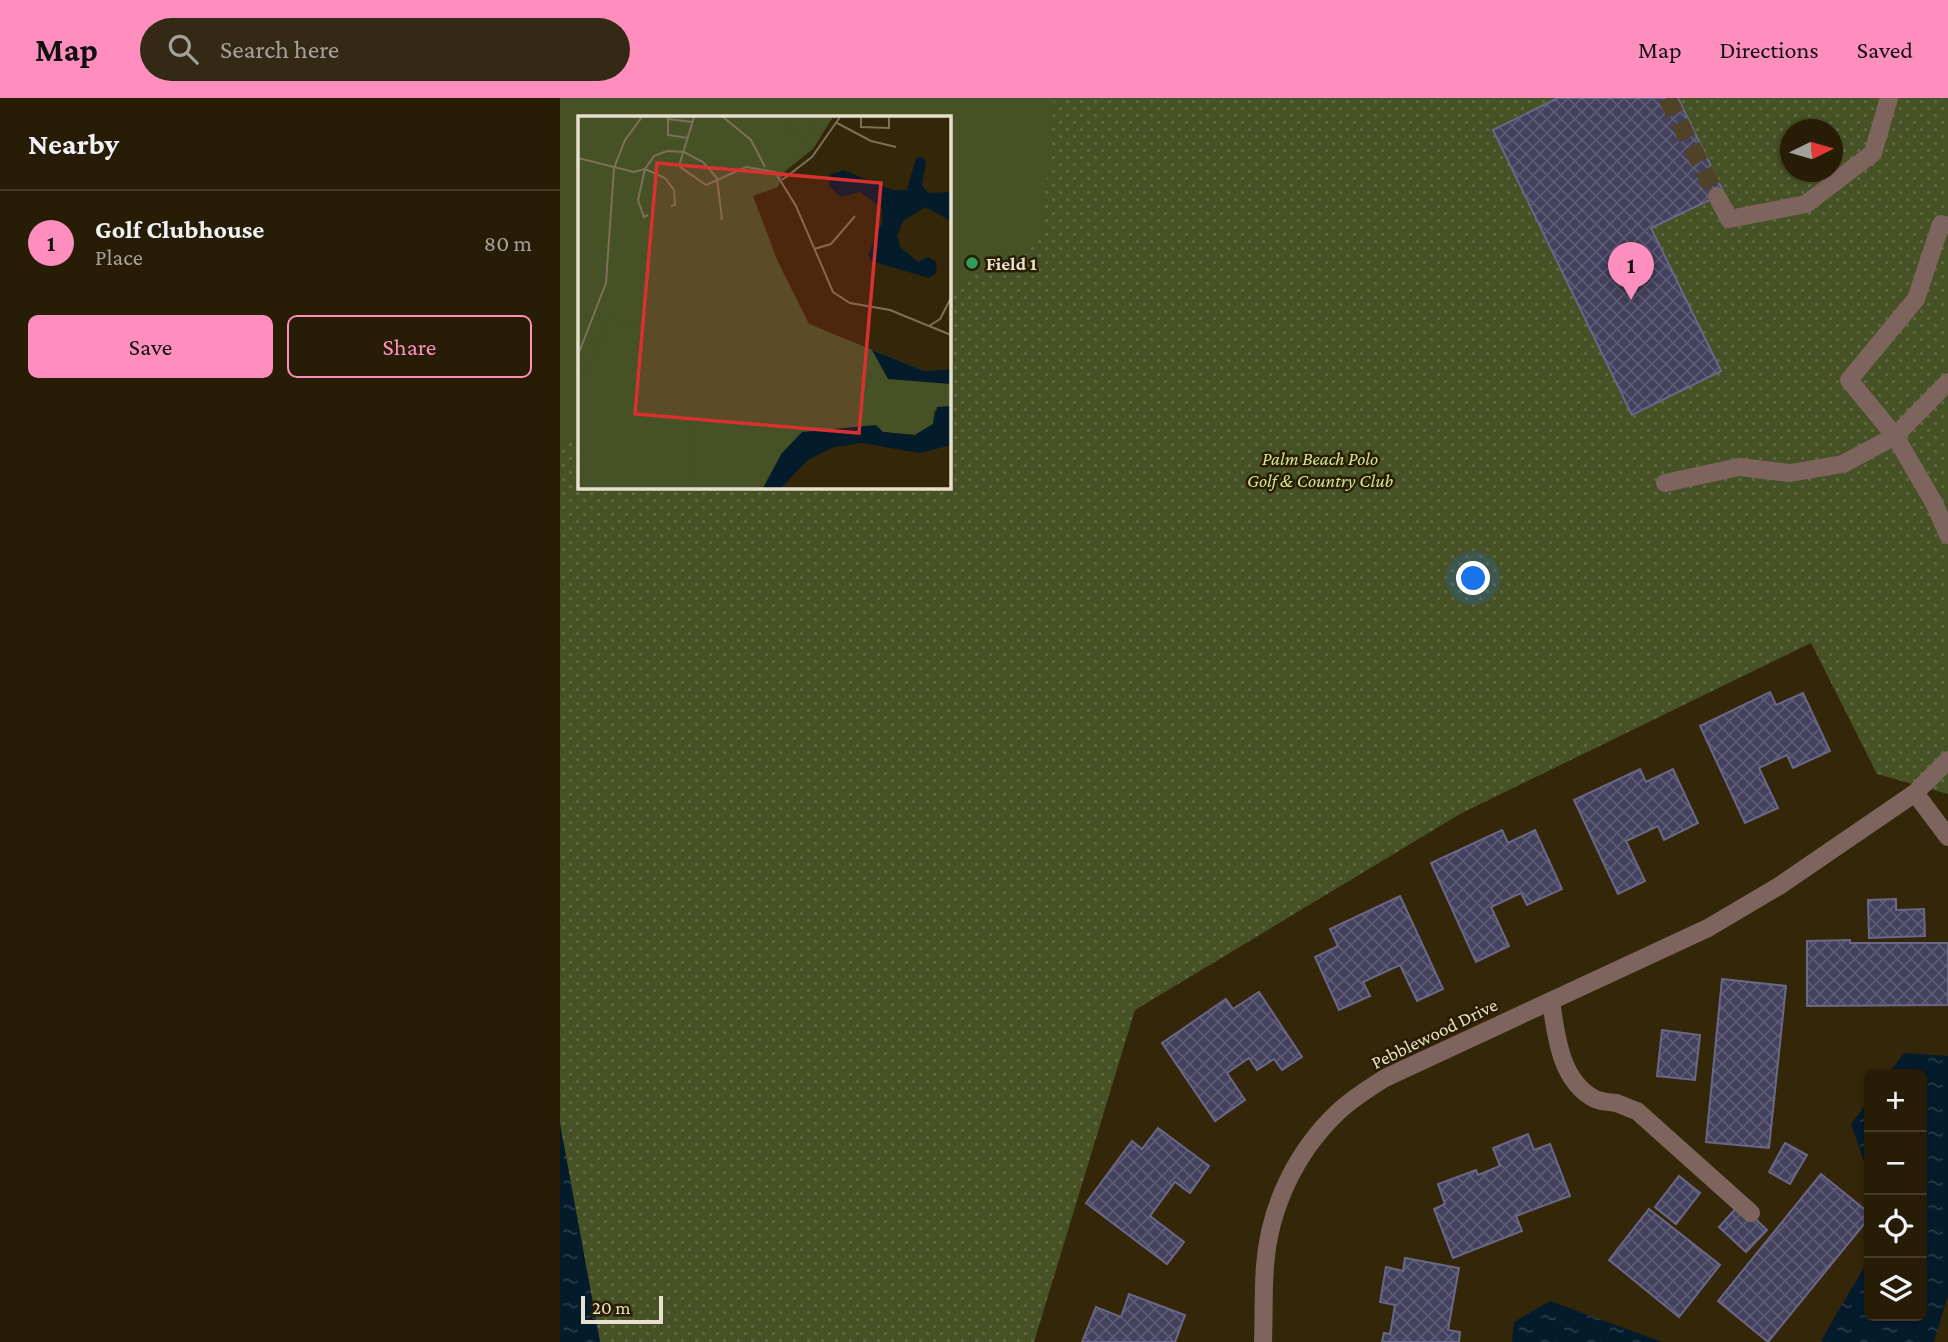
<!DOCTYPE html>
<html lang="en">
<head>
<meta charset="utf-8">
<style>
	body { margin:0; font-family:"Crimson Pro",serif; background:#332914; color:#f1f3f6 }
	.controls { position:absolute; right:21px; bottom:21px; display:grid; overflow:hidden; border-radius:10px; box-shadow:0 2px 5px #0004 }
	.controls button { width:63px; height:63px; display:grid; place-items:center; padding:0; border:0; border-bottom:2px solid #433a28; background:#271c06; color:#f1f3f6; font:35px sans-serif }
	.compass { position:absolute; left:1220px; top:21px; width:63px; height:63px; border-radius:50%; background:#271c06; box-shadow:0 2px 5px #0004; rotate:85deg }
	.scale { position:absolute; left:21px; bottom:18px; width:82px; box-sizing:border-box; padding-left:7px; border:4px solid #e8e0cf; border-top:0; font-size:19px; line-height:24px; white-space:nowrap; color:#e8e0cf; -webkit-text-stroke:5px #291d00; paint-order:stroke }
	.you { position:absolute; left:914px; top:481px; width:24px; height:24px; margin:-18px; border:5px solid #fff; border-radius:50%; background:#1a73e8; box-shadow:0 0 0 10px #1a73e833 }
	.badge { display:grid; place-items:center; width:46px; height:46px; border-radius:50%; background:#fe8ebe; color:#111; font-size:23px; font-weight:700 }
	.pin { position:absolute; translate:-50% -58px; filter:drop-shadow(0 2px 4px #0008) }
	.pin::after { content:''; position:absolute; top:37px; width:24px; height:21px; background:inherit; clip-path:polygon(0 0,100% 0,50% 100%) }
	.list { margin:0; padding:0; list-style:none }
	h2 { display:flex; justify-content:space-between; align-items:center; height:91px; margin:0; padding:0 28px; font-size:30px }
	h2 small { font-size:23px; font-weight:400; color:#a4a19b }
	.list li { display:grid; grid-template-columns:46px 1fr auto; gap:21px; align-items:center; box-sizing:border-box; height:105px; padding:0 28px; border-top:2px solid #433a28 }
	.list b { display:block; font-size:26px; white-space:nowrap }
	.list p { margin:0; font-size:23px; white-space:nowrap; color:#a4a19b }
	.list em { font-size:23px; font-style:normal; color:#a4a19b }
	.actions { display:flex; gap:14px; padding:21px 28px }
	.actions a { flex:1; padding:16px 0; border:2px solid #fe8ebe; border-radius:10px; text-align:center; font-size:24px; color:#fe8ebe }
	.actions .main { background:#fe8ebe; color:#111 }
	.icon { flex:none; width:38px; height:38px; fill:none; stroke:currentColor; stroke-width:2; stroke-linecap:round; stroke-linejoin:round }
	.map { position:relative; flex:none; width:1388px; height:1244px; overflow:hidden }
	header { display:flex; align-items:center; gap:42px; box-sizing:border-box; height:98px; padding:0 35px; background:#fe8ebe; color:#111 }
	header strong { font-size:33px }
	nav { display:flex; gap:38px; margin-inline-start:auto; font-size:24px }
	.search { width:490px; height:63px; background:#332914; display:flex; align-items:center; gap:18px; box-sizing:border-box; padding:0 24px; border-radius:38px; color:#a4a19b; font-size:26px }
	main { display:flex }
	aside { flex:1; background:#271c06 }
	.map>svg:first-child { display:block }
	.grass { fill:url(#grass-dots); fill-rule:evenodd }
	.pitch { fill:#475126 }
	.water { fill:url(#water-ripples) }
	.building { fill:url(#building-cross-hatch); stroke:#6a6888; stroke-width:2 }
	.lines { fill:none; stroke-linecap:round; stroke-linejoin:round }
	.minor-tunnel { stroke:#4f4226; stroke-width:18; stroke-dasharray:18 9; stroke-linecap:butt }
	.minor { stroke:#7d655e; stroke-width:18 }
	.leisure-dot { fill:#2e9e5b; stroke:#291d00; stroke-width:2.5 }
	.labels { text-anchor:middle; stroke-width:5; stroke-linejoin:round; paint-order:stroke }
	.poi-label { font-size:19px; font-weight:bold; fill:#e8e0cf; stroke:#291d00; text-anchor:start }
	.park-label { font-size:19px; font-style:italic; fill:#d2e597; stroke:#291d00 }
	.street-label { font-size:19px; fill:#e8e0cf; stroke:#291d00 }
	.inset-road { fill:none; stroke:#7c7058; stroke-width:2 }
	.view { fill:#d73130; fill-opacity:0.15; stroke:#d73130; stroke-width:3.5 }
	.inset-edge { fill:none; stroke:#e8e0cf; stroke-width:3.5 }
</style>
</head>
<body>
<header>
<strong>Map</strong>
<div class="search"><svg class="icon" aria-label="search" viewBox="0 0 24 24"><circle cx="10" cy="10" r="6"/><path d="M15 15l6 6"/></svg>Search here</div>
<nav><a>Map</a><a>Directions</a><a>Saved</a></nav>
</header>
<main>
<aside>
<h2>Nearby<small></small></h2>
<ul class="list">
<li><span class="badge">1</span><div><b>Golf Clubhouse</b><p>Place</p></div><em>80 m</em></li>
</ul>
<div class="actions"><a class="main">Save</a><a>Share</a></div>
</aside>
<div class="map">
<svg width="1388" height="1244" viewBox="0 0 1388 1244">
	<defs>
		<pattern id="grass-dots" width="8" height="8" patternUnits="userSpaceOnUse" patternTransform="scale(1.75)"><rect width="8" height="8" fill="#475126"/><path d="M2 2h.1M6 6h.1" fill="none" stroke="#626a44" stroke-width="1.8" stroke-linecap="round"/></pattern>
		<pattern id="water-ripples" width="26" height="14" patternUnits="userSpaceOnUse" patternTransform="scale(1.75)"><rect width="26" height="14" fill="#041b2c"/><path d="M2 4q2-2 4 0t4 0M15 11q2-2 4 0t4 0" fill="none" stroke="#293c4a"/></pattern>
		<pattern id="building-cross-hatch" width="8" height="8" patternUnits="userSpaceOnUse" patternTransform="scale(1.75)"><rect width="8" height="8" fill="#43415e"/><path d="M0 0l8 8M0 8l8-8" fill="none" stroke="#5e5c74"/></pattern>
	</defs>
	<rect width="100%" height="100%" fill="#342608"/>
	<path class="grass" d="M0 0H1388V696L1317 676 1251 545 900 716 575 912 474 1244H40L0 1026ZM19 19H388V388H19ZM1230 32H1272V74H1230Z"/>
	<polygon class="pitch" points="0,0 494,0 482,139 389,192 388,19 19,19 19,344 0,343"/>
	<g class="water">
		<polygon points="1344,955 1388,958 1388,1197 1374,1244 1260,1244 1309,1161 1309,1218 1362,1218 1362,976 1328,976"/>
		<polygon points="1309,1002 1309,1078 1291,1026"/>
		<polygon points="0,1026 40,1244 0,1244"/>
		<polygon points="990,1203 1102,1244 952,1244 954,1224"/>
	</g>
	<g class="building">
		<polygon points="998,0 1118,0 1164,95 1091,130 1161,273 1072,317 933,32"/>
		<polygon points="1210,594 1216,607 1243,595 1270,653 1233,670 1227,657 1199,670 1218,710 1185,725 1140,628"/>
		<polygon points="1080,671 1086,684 1113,671 1138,725 1104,742 1098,728 1066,743 1085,783 1058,796 1014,702"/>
		<polygon points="942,732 948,745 975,732 1002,791 967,807 961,795 931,809 949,848 916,864 871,765"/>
		<polygon points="840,798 883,891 857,903 840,867 803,884 810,898 779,912 755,859 778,848 770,831"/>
		<polygon points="1336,801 1336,812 1364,811 1365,838 1309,840 1308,802"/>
		<polygon points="1290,842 1290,845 1388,845 1388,907 1247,908 1247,843"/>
		<polygon points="1162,881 1226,888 1209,1050 1146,1044"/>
		<polygon points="699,894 742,959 722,972 714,961 697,972 689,960 667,975 685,1002 655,1023 602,945 666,901 673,911"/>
		<polygon points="1102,932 1140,937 1135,982 1097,978"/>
		<polygon points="598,1030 649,1068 630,1095 615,1084 590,1118 624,1144 607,1166 526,1105 572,1043 582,1051"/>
		<polygon points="968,1036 974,1052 990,1046 1010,1098 956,1118 962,1133 893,1160 874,1111 885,1106 878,1086 916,1072 918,1077 940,1068 933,1050"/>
		<polygon points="1225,1045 1247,1057 1230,1086 1209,1074"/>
		<polygon points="1261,1076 1309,1115 1309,1120 1208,1244 1158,1203"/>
		<polygon points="1119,1078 1140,1095 1116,1126 1095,1109"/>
		<polygon points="1180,1106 1207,1132 1186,1154 1159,1129"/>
		<polygon points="1089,1111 1160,1167 1119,1219 1049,1162"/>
		<polygon points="845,1160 899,1170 888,1232 900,1234 899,1244 822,1244 824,1235 830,1236 835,1207 820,1204 826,1169 843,1173"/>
		<polygon points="569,1196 625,1217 615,1244 522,1244 536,1209 561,1219"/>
	</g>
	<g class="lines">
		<polyline class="minor-tunnel" points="1107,0 1157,98"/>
		<g class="minor">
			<polyline points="1157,98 1169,121 1246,106 1313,55 1329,0"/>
			<polyline points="1388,128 1381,126 1356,201 1289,282 1335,338 1374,405 1388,437"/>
			<polyline points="1105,385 1179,369 1230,375 1283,366 1335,338 1388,284"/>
			<polyline points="1355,695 1388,739"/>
			<path d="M991 903C996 937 1000 983 1035 1001 1042 1004 1049 1004 1056 1005 1063 1007 1070 1011 1077 1013L1191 1115"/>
			<path d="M703 1244C704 1219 703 1193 705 1168 709 1111 735 1055 777 1015 791 1001 808 991 825 980L1148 830 1219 788 1355 695 1388 662"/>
		</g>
	</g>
	<circle class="leisure-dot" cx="412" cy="165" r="7"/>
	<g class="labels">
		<g class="poi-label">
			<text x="426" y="172">Field 1</text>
		</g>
		<g class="park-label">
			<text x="760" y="367">Palm Beach Polo<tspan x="760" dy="22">Golf &amp; Country Club</tspan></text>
		</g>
		<g class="street-label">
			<text transform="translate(874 935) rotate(-26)" y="7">Pebblewood Drive</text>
		</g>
	</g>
	<g transform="translate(18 18)">
		<rect width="373" height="373" fill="#342608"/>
		<path d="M0 1H255L235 33 205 57 200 71 175 80 200 146 231 208 346 255 373 253V290L356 295 355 308 337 319 305 316 204 337 185 372H0Z" fill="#475126"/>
		<path d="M213 1H236L230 22 209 16ZM33 203 90 213 121 283 110 372H0V266Z" fill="#475126"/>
		<path d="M344 41 348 45 344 69 350 77 373 76V105L347 91 325 105 319 120 322 131 340 146 350 141 358 146 359 157 351 162 293 145 290 138 304 107V92L282 76 263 81 251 70 252 59 265 54 314 74H329L338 42ZM294 234 346 255 373 253V268L310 263ZM373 290V329L342 337 284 327 256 331 230 344 203 372H185L204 337 224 316 298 309 305 316 337 319 355 308 359 291Z" fill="#041b2c"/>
		<path class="inset-road" d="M116 1 101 50 128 69 168 51 197 56 218 90 255 176 272 187 312 194 373 219M145 1 173 24 187 51M283 1V11L311 12V1M259 7 293 25 318 31M110 22 90 19V3L114 6M0 42 56 56 67 53 76 40 89 35 106 36 125 46 139 62 144 104M204 64 234 41 262 1M70 99 66 101 60 84 67 53 87 62 96 74 97 89 93 90M236 133 253 128 277 100M351 210 362 203 373 182M0 239 28 167 36 52 47 24 64 1"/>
		<path class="view" d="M79 47 303 67 281 317 57 298Z"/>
		<rect width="373" height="373" class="inset-edge"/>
	</g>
</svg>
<div class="controls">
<button>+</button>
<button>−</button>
<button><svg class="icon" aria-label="locate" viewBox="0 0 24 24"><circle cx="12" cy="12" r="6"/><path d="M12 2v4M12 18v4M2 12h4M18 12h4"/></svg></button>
<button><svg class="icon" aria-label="layers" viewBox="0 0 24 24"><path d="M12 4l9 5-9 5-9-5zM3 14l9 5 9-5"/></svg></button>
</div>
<svg class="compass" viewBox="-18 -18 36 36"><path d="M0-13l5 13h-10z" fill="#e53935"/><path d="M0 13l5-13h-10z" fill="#a4a19b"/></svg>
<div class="scale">20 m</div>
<div class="you"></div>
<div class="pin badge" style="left:1071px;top:202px">1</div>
</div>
</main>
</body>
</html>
